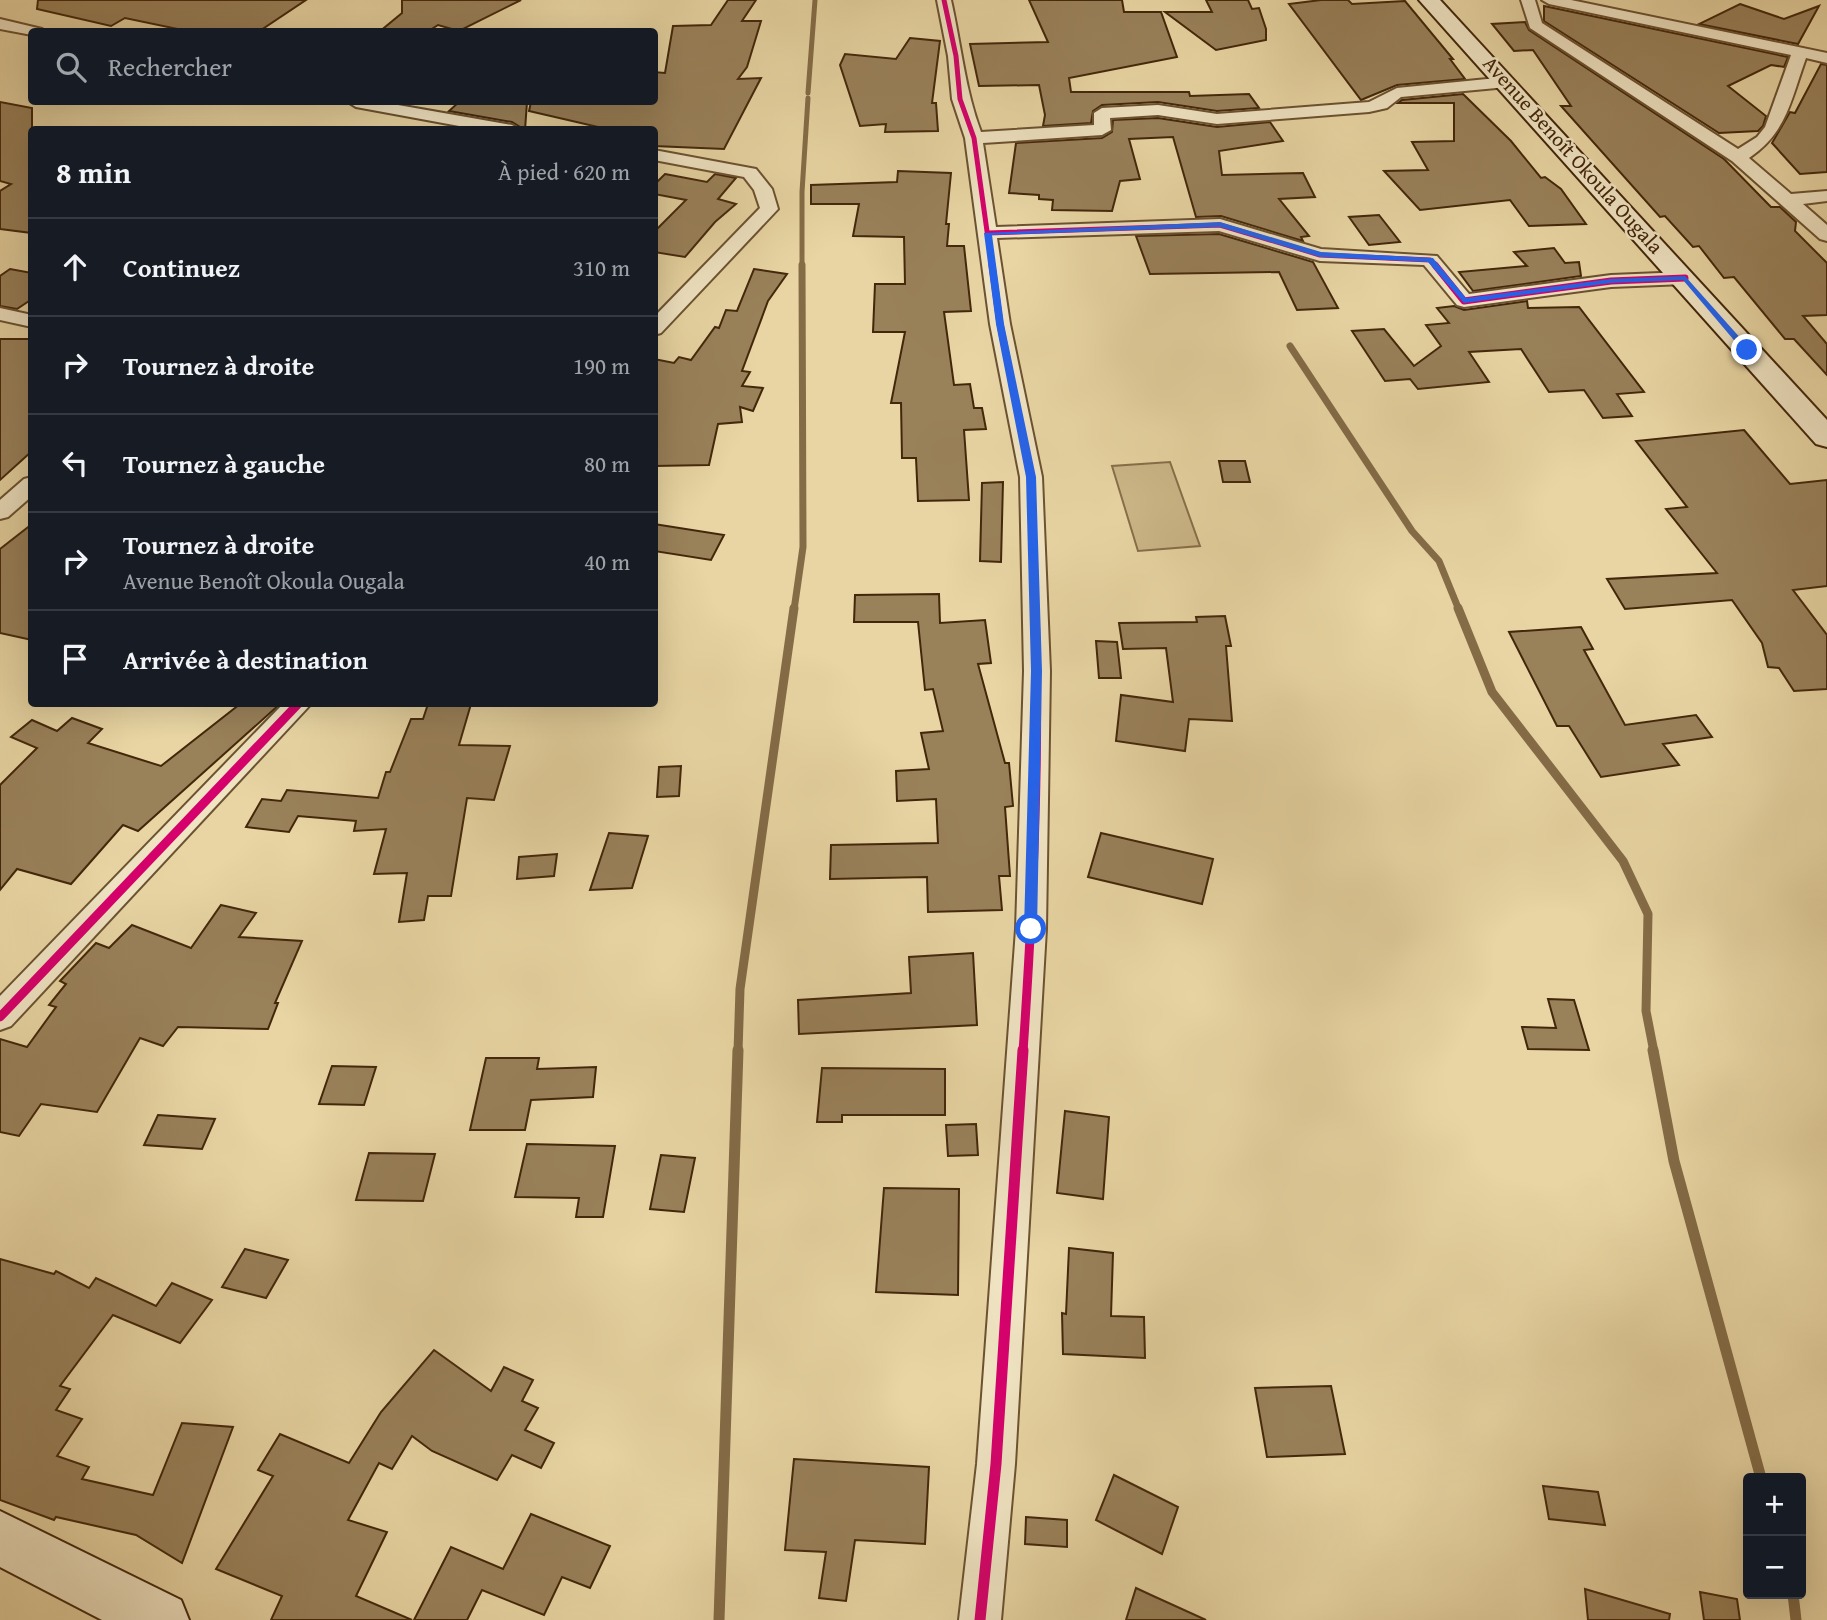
<!DOCTYPE html>
<html lang="fr">
<head>
<meta charset="utf-8">
<style>
	body { margin:0; font-family:"Gentium Book Plus",serif; background:#20242c; color:#f1f3f6 }
	.controls { position:absolute; right:21px; bottom:21px; display:grid; overflow:hidden; border-radius:7px; box-shadow:0 7px 28px #0002 }
	.controls button { width:63px; height:63px; display:grid; place-items:center; padding:0; border:0; border-bottom:2px solid #363941; background:#171b24; color:#f1f3f6; font:35px sans-serif }
	.stop { position:absolute; width:21px; height:21px; margin:-16px; border:5px solid #2563eb; border-radius:50%; background:#fff }
	.stop.end { background:#2563eb; border-color:#fff; box-shadow:0 2px 7px #0008 }
	.list { margin:0; padding:0; list-style:none }
	h2 { display:flex; justify-content:space-between; align-items:center; height:91px; margin:0; padding:0 28px; font-size:30px }
	h2 small { font-size:23px; font-weight:400; color:#9ea1a6 }
	.list li { display:grid; grid-template-columns:46px 1fr auto; gap:21px; align-items:center; box-sizing:border-box; height:98px; padding:0 28px; border-top:2px solid #363941 }
	.list b { display:block; font-size:26px; white-space:nowrap }
	.list p { margin:0; font-size:23px; white-space:nowrap; color:#9ea1a6 }
	.list em { font-size:23px; font-style:normal; color:#9ea1a6 }
	.icon { flex:none; width:38px; height:38px; fill:none; stroke:currentColor; stroke-width:2; stroke-linecap:round; stroke-linejoin:round }
	.map { position:relative; flex:none; width:1827px; height:1620px; overflow:hidden }
	.search { position:absolute; background:#171b24; box-shadow:0 7px 28px #0002; left:28px; top:28px; width:630px; height:77px; display:flex; align-items:center; gap:18px; box-sizing:border-box; padding:0 24px; border-radius:7px; color:#9ea1a6; font-size:26px }
	.panel { position:absolute; background:#171b24; box-shadow:0 7px 28px #0002; left:28px; top:126px; width:630px; height:581px; border-radius:7px }
	.map>svg:first-child { display:block }
	.green { fill:#ccb789; stroke:#886f4a; stroke-width:2 }
	.lines { fill:none; stroke-linecap:round; stroke-linejoin:round }
	.stream-far3 { stroke:#846c47; stroke-width:5 }
	.stream-far2 { stroke:#846c47; stroke-width:7 }
	.stream-far1 { stroke:#846c47; stroke-width:9 }
	.stream { stroke:#846c47; stroke-width:11 }
	.building { fill:#99815a; stroke:#43270b; stroke-width:2 }
	.street-casing { stroke:#6c5231; stroke-width:4 }
	.secondary-casing { stroke:#43270b; stroke-width:4 }
	.street { fill:#f0e4c3; fill-rule:evenodd }
	.secondary { fill:#f0e4c3; fill-rule:evenodd }
	.cycleway-far3-casing { stroke:#f0e4c3; stroke-width:8 }
	.cycleway-far2-casing { stroke:#f0e4c3; stroke-width:10 }
	.cycleway-far1-casing { stroke:#f0e4c3; stroke-width:13 }
	.cycleway-casing { stroke:#f0e4c3; stroke-width:16 }
	.cycleway-far3 { stroke:#d6006c; stroke-width:5 }
	.cycleway-far2 { stroke:#d6006c; stroke-width:7 }
	.cycleway-far1 { stroke:#d6006c; stroke-width:9 }
	.cycleway { stroke:#d6006c; stroke-width:11 }
	.route { fill:#2563eb }
	.labels { text-anchor:middle; stroke-width:5; stroke-linejoin:round; paint-order:stroke }
	.far-street-label { font-size:21px; fill:#43270b; stroke:#f0e4c3 }
</style>
</head>
<body>
<div class="map">
<svg width="1827" height="1620" viewBox="0 0 1827 1620">
	<rect width="100%" height="100%" fill="#e8d5a3"/>
	<filter id="stains"><feTurbulence type="fractalNoise" baseFrequency=".00286" numOctaves="4"/><feColorMatrix values="0 0 0 0 .2 0 0 0 0 .09 0 0 0 0 .02 0 0 0 .5 -.17"/></filter>
	<radialGradient id="worn" r=".72"><stop offset=".6" stop-color="#630" stop-opacity="0"/><stop offset="1" stop-color="#630" stop-opacity=".3"/></radialGradient>
	<polygon class="green" points="1170,462 1200,546 1138,551 1112,466"/>
	<g class="lines">
		<g class="stream-far3">
			<polyline points="808,93 815,0"/>
			<polyline points="802,267 802,192 808,98"/>
		</g>
		<g class="stream-far2">
			<polyline points="1290,346 1412,531 1439,561 1459,610"/>
			<polyline points="794,610 803,547 802,265"/>
		</g>
		<g class="stream-far1">
			<polyline points="1458,608 1492,692 1623,861 1648,914 1646,1011 1654,1052"/>
			<polyline points="738,1052 740,989 794,608"/>
		</g>
		<g class="stream">
			<polyline points="1653,1050 1674,1161 1761,1478"/>
			<polyline points="1793,1594 1796,1620"/>
			<polyline points="719,1620 738,1050"/>
		</g>
	</g>
	<g class="building">
		<polygon points="38,0 306,0 258,32 192,32 125,18 111,26 37,9"/>
		<polygon points="402,0 521,0 459,31 438,25 427,32 379,32 402,13"/>
		<polygon points="728,0 756,0 742,21 761,21 747,67 738,79 761,78 724,149 654,146 654,130 611,130 529,111 531,102 654,102 654,72 665,73 673,26 711,25"/>
		<polygon points="1029,0 1122,0 1124,12 1161,12 1177,57 1069,78 1071,92 1189,92 1190,96 1249,94 1259,108 1217,111 1158,102 1102,105 1093,111 1091,123 1043,126 1045,115 1039,85 979,86 970,44 1048,42"/>
		<polygon points="1206,0 1248,0 1252,9 1259,8 1266,29 1266,40 1216,50 1165,12 1212,12"/>
		<polygon points="1321,0 1348,0 1352,4 1405,1 1453,59 1450,59 1465,79 1397,85 1361,100 1289,4"/>
		<polygon points="1740,4 1784,19 1819,6 1798,44 1699,24"/>
		<polygon points="1544,6 1788,57 1784,67 1771,65 1728,86 1766,116 1763,126 1758,131 1719,133 1544,21"/>
		<polygon points="1525,22 1529,30 1724,159 1771,207 1780,207 1796,222 1795,231 1827,263 1827,315 1803,316 1827,344 1827,375 1794,339 1785,339 1734,277 1724,278 1699,246 1693,247 1665,216 1660,217 1561,106 1571,106 1533,50 1514,51 1492,24"/>
		<polygon points="910,38 940,41 932,103 936,103 938,131 885,132 886,124 860,126 840,65 845,54 896,59"/>
		<polygon points="1821,64 1827,65 1827,172 1800,174 1772,143 1790,112 1795,113"/>
		<polygon points="1463,94 1511,141 1541,178 1545,177 1561,189 1586,224 1529,226 1510,200 1420,210 1384,171 1428,170 1412,142 1454,141 1454,103 1398,103 1402,100"/>
		<polygon points="0,102 32,108 32,233 0,229 0,191 11,184 0,181"/>
		<polygon points="459,102 527,102 525,130 512,122 449,111"/>
		<polygon points="1158,118 1217,127 1270,122 1283,141 1219,151 1222,175 1303,173 1315,197 1279,199 1309,236 1301,237 1303,241 1221,216 1196,217 1173,137 1129,139 1140,179 1120,181 1112,211 1052,210 1053,200 1039,199 1039,195 1009,193 1016,143 1102,138 1112,132 1113,120"/>
		<polygon points="898,171 951,173 946,224 949,224 947,246 964,246 971,311 944,312 954,385 970,384 974,408 982,408 986,429 964,430 969,500 918,501 916,458 902,458 901,403 891,403 905,332 873,332 875,284 905,284 904,237 853,236 859,204 811,204 811,185 897,182"/>
		<polygon points="665,174 707,182 715,174 736,178 718,199 736,204 715,222 685,257 654,252 654,232 686,200 654,194 654,185"/>
		<polygon points="1379,215 1400,242 1369,245 1349,217"/>
		<polygon points="1219,234 1313,262 1338,308 1297,310 1279,272 1150,274 1136,236"/>
		<polygon points="1554,248 1565,263 1579,262 1581,276 1473,291 1459,272 1527,266 1514,252"/>
		<polygon points="10,269 32,273 32,299 17,309 0,306 0,276"/>
		<polygon points="754,269 787,274 768,301 742,371 750,372 742,386 763,388 753,411 740,407 742,422 718,424 709,465 654,466 654,359 674,363 679,357 691,360 715,327 719,328 726,310 737,311"/>
		<polygon points="1527,301 1528,308 1579,307 1644,392 1617,394 1632,416 1603,418 1584,390 1549,392 1521,349 1469,352 1489,382 1418,389 1410,379 1385,381 1352,331 1384,329 1414,366 1441,346 1426,325 1449,323 1437,308 1454,306 1464,310"/>
		<polygon points="0,339 32,339 32,451 0,480"/>
		<polygon points="1744,430 1790,484 1827,480 1827,586 1793,590 1827,635 1827,689 1794,691 1779,668 1768,667 1762,643 1732,600 1625,609 1607,579 1717,573 1666,509 1687,507 1636,441"/>
		<polygon points="1219,461 1245,461 1250,482 1223,482"/>
		<polygon points="1003,482 1001,562 980,561 982,483"/>
		<polygon points="32,524 32,640 0,633 0,549"/>
		<polygon points="654,524 724,535 711,560 654,551"/>
		<polygon points="939,594 940,623 985,620 991,663 978,664 1005,763 1009,763 1013,806 1005,807 1010,876 999,876 1002,910 928,912 927,877 830,879 831,845 938,843 936,799 897,801 896,771 929,769 921,733 943,731 933,689 925,690 918,622 854,622 855,595"/>
		<polygon points="1225,616 1231,646 1226,646 1232,721 1189,719 1185,751 1116,741 1121,695 1173,702 1166,648 1123,649 1119,623 1197,622 1196,617"/>
		<polygon points="1581,627 1593,649 1584,650 1625,725 1696,715 1712,737 1663,744 1679,765 1601,777 1569,726 1557,726 1509,632"/>
		<polygon points="1096,641 1117,642 1121,678 1099,678"/>
		<polygon points="240,704 280,704 138,831 123,825 71,884 17,869 0,890 0,785 37,748 11,737 32,720 57,731 72,718 102,729 88,743 161,766"/>
		<polygon points="428,704 471,704 459,745 510,746 494,800 467,798 451,896 428,896 424,920 399,922 407,873 374,874 386,829 354,831 356,821 298,816 289,832 246,827 262,799 281,801 287,790 378,798 386,772 390,772 411,719 423,719"/>
		<polygon points="681,766 679,796 657,797 659,767"/>
		<polygon points="609,833 648,836 632,888 590,890"/>
		<polygon points="1101,833 1213,859 1202,904 1088,877"/>
		<polygon points="557,854 554,876 517,879 519,857"/>
		<polygon points="221,905 256,913 239,937 302,941 275,1003 278,1003 268,1029 178,1027 163,1046 140,1038 97,1112 41,1104 19,1136 0,1132 0,1039 27,1047 56,1007 49,1005 66,984 60,981 96,943 109,948 132,925 191,948"/>
		<polygon points="973,953 977,1025 799,1034 798,1000 911,993 909,957"/>
		<polygon points="1548,999 1574,1000 1589,1050 1528,1049 1522,1027 1556,1028"/>
		<polygon points="486,1058 539,1058 537,1069 596,1067 593,1097 531,1100 525,1130 470,1130"/>
		<polygon points="332,1066 376,1067 364,1105 319,1104"/>
		<polygon points="822,1068 945,1069 945,1115 842,1115 842,1122 817,1122"/>
		<polygon points="1065,1111 1109,1117 1103,1199 1057,1193"/>
		<polygon points="158,1115 215,1119 202,1149 144,1145"/>
		<polygon points="976,1124 978,1155 948,1156 946,1125"/>
		<polygon points="527,1144 615,1146 603,1217 576,1217 579,1198 515,1197"/>
		<polygon points="369,1153 435,1154 423,1201 356,1200"/>
		<polygon points="661,1155 695,1158 684,1212 650,1209"/>
		<polygon points="884,1188 959,1189 958,1295 876,1292"/>
		<polygon points="1069,1248 1113,1253 1111,1316 1144,1317 1145,1358 1063,1354 1062,1313 1066,1314"/>
		<polygon points="245,1249 288,1260 266,1298 222,1287"/>
		<polygon points="0,1259 54,1274 56,1271 89,1288 96,1278 156,1306 172,1283 212,1300 180,1343 113,1315 60,1386 70,1389 56,1410 82,1419 57,1456 89,1467 82,1479 153,1495 182,1423 233,1427 182,1563 136,1535 56,1517 54,1520 0,1500"/>
		<polygon points="434,1350 491,1391 504,1367 533,1380 522,1401 538,1408 525,1430 554,1443 541,1468 512,1455 497,1480 432,1451 412,1436 392,1469 379,1463 348,1520 387,1532 356,1596 412,1620 271,1620 282,1596 216,1569 273,1476 258,1470 280,1434 349,1463 381,1412"/>
		<polygon points="1331,1386 1345,1454 1267,1457 1255,1388"/>
		<polygon points="794,1459 929,1467 925,1544 855,1540 846,1601 819,1598 826,1552 785,1550"/>
		<polygon points="1114,1475 1178,1507 1162,1554 1096,1520"/>
		<polygon points="1543,1486 1598,1492 1605,1525 1549,1519"/>
		<polygon points="531,1514 610,1546 590,1588 562,1577 544,1615 482,1590 467,1620 414,1620 451,1547 503,1569"/>
		<polygon points="1026,1517 1067,1520 1067,1547 1025,1544"/>
		<polygon points="1136,1588 1151,1595 1206,1620 1126,1620"/>
		<polygon points="1585,1589 1670,1614 1669,1620 1588,1620"/>
		<polygon points="1700,1592 1737,1599 1740,1620 1704,1620"/>
	</g>
	<g class="lines">
		<g class="street-casing">
			<g id="street">
				<path d="M937 0H951C961 44 965 90 981 132L1094 125V113L1102 108 1158 105 1217 114 1369 102 1397 88 1507 77 1515 82 1507 87 1401 97 1387 108 1369 112 1217 124 1158 115 1110 118 1111 130 1102 135 983 143 996 227 1220 219 1321 249 1437 256 1469 294 1611 275 1685 272 1695 278 1685 284 1611 287 1464 307 1457 305 1424 265 1320 261 1219 231 997 238 1010 324 1042 477 1050 671 1046 929 1015 1464 1001 1620H959L977 1464 1016 929 1024 671 1020 477 990 324 965 138 952 99 948 56Z"/>
				<path d="M1521 0H1535L1542 23 1738 149 1757 137 1765 127 1791 55 1549 4 1542 0H1571L1827 53V63L1806 58C1791 99 1787 133 1749 158L1791 194 1827 191V201L1803 204 1827 225V241L1820 239 1732 161 1530 28Z"/>
				<polygon points="0,19 42,29 44,32 32,32 32,35 0,29"/>
				<polygon points="348,102 381,102 512,125 520,130 481,130 356,107"/>
				<polygon points="654,150 756,169 772,189 778,209 661,333 654,335 654,317 760,208 754,190 744,177 654,160"/>
				<polygon points="0,308 32,315 32,327 0,320"/>
				<polygon points="32,477 32,496 8,517 0,519 0,500 24,479"/>
				<polygon points="283,704 311,704 11,1026 0,1030 0,996"/>
			</g>
		</g>
		<g class="secondary-casing">
			<g id="secondary">
				<polygon points="1419,0 1440,0 1827,420 1827,447 1816,444"/>
				<polygon points="0,1511 181,1600 189,1620 102,1620 0,1567"/>
			</g>
		</g>
		<use href="#street" class="street"/>
		<use href="#secondary" class="secondary"/>
		<g class="cycleway-far3-casing">
			<g id="cycleway-far3">
				<polyline points="944,0 956,56 960,99 974,138 992,267"/>
				<polyline points="988,233 1220,225 1320,255 1430,260 1436,267"/>
			</g>
		</g>
		<g class="cycleway-far2-casing">
			<g id="cycleway-far2">
				<polyline points="992,265 1000,324 1031,477 1035,610"/>
				<polyline points="1435,265 1464,301 1611,281 1685,278"/>
			</g>
		</g>
		<g class="cycleway-far1-casing">
			<g id="cycleway-far1">
				<polyline points="0,1017 298,704"/>
				<path d="M1023 1052C1033 905 1040 756 1035 608"/>
			</g>
		</g>
		<g class="cycleway-casing">
			<polyline id="cycleway" points="980,1620 996,1464 1023,1050"/>
		</g>
		<use href="#cycleway-far3" class="cycleway-far3"/>
		<use href="#cycleway-far2" class="cycleway-far2"/>
		<use href="#cycleway-far1" class="cycleway-far1"/>
		<use href="#cycleway" class="cycleway"/>
	</g>
	<polygon class="route" points="1220,222 1321,252 1433,258 1466,298 1611,279 1685,276 1751,350 1744,352 1683,280 1611,283 1464,303 1428,262 1320,257 1220,227 992,235 1004,324 1036,477 1042,671 1037,929 1031,934 1024,929 1031,671 1026,477 996,324 984,233"/>
	<g class="labels">
		<g class="far-street-label">
			<text transform="translate(1573 155) rotate(48)" y="7">Avenue Benoît Okoula Ougala</text>
		</g>
	</g>
	<rect width="100%" height="100%" filter="url(#stains)"/>
	<rect width="100%" height="100%" fill="url(#worn)"/>
</svg>
<div class="controls">
<button>+</button>
<button>−</button>
</div>
<div class="stop" style="left:1031px;top:929px"></div>
<div class="stop end" style="left:1747px;top:350px"></div>
<div class="search"><svg class="icon" aria-label="search" viewBox="0 0 24 24"><circle cx="10" cy="10" r="6"/><path d="M15 15l6 6"/></svg>Rechercher</div>
<section class="panel">
<h2>8 min<small>À pied · 620 m</small></h2>
<ul class="list">
<li><svg class="icon" aria-label="ahead" viewBox="0 0 24 24"><path d="M12 20V5M6 11l6-6 6 6"/></svg><div><b>Continuez</b></div><em>310 m</em></li>
<li><svg class="icon" aria-label="right" viewBox="0 0 24 24"><path d="M7 20v-9h11M14 6l5 5-5 5"/></svg><div><b>Tournez à droite</b></div><em>190 m</em></li>
<li><svg class="icon" aria-label="left" viewBox="0 0 24 24"><path d="M17 20v-9H6M10 6l-5 5 5 5"/></svg><div><b>Tournez à gauche</b></div><em>80 m</em></li>
<li><svg class="icon" aria-label="right" viewBox="0 0 24 24"><path d="M7 20v-9h11M14 6l5 5-5 5"/></svg><div><b>Tournez à droite</b><p>Avenue Benoît Okoula Ougala</p></div><em>40 m</em></li>
<li><svg class="icon" aria-label="arrive" viewBox="0 0 24 24"><path d="M6 21V4h12l-3 4 3 4H6"/></svg><div><b>Arrivée à destination</b></div></li>
</ul>
</section>
</div>
</body>
</html>
